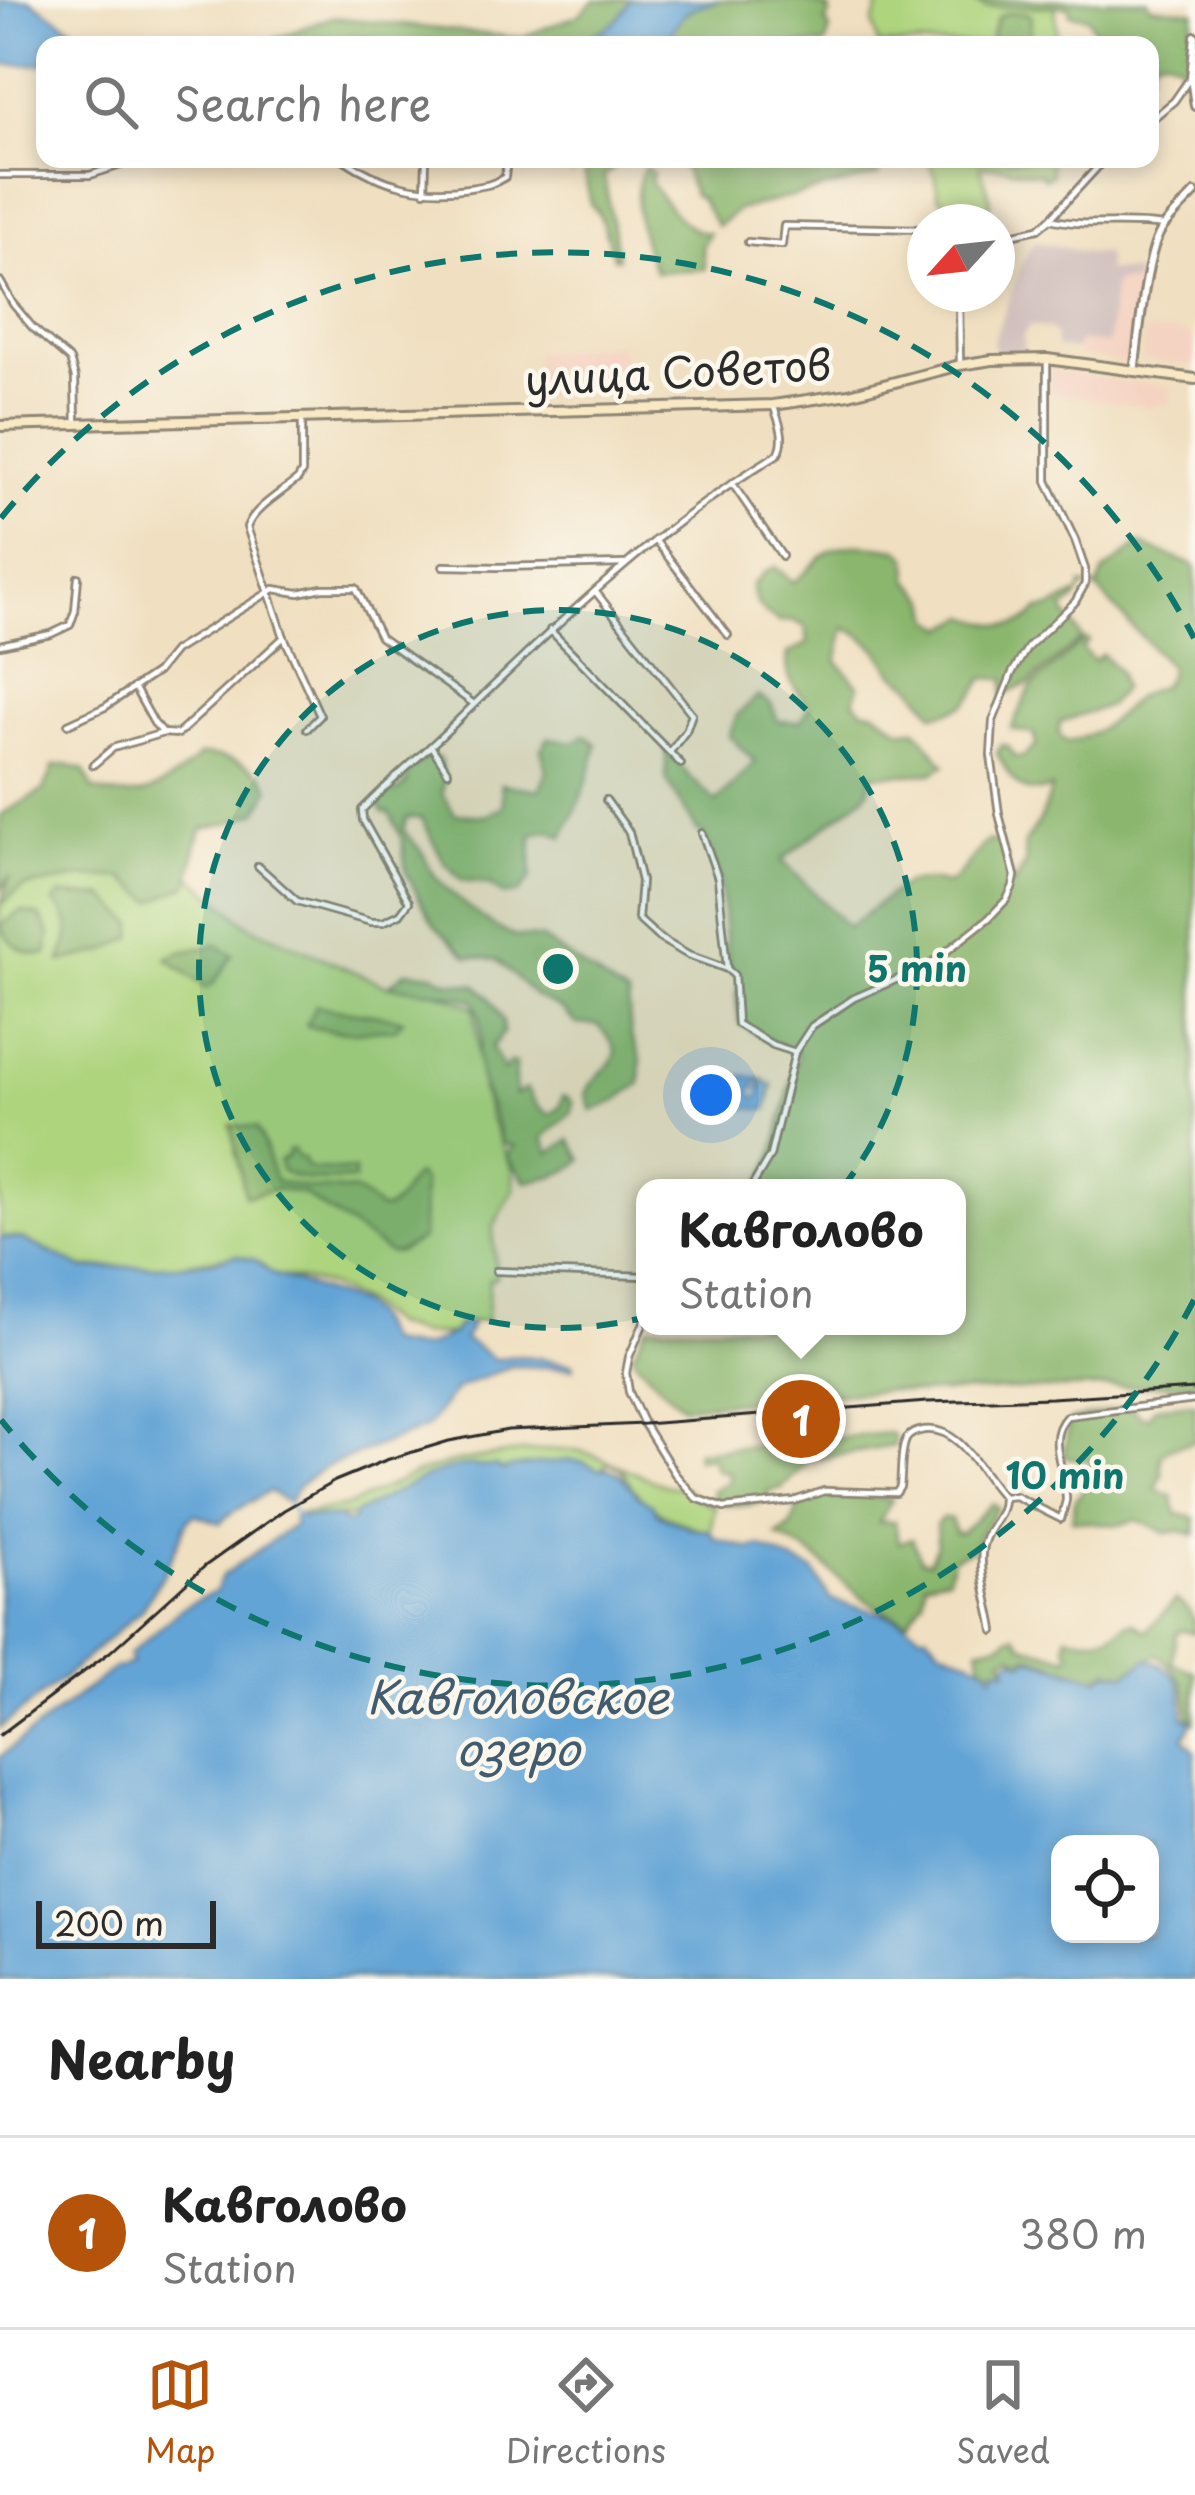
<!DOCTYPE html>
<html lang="en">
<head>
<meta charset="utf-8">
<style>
	body { margin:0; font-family:"Playpen Sans",sans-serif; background:#f2f2f2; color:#222 }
	.controls { position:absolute; right:36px; bottom:36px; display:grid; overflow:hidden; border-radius:24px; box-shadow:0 6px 18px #0003 }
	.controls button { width:108px; height:108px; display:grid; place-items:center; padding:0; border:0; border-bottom:3px solid #e0e0e0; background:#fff; color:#222; font:60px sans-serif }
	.compass { position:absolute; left:907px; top:204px; width:108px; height:108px; border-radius:50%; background:#fff; box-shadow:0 6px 18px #0003; rotate:243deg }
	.scale { position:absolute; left:36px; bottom:30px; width:180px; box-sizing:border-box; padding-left:12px; border:6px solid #2b2b2b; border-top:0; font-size:33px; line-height:42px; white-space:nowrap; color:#2b2b2b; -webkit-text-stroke:9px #fbf7ec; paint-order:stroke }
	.you { position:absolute; left:711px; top:1095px; width:42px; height:42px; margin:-30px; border:9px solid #fff; border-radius:50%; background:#1a73e8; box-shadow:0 0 0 18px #1a73e833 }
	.badge { display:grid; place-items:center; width:78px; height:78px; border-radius:50%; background:#b45309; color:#fff; font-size:39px; font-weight:700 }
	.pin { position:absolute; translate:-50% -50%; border:6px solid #fff; box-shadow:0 3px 12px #0006 }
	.popup { position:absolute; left:636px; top:1179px; width:330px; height:156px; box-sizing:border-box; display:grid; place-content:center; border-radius:24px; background:#fff; filter:drop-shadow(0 3px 9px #0005); font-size:39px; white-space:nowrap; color:#767676 }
	.popup b { font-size:45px; color:#222 }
	.popup::after { content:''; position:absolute; left:50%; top:100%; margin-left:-24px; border:24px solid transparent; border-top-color:#fff }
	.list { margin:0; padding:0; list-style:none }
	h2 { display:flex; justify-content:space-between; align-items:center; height:156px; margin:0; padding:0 48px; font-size:51px }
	h2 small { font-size:39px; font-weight:400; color:#767676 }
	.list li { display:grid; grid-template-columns:78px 1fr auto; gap:36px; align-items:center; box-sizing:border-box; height:192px; padding:0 48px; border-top:3px solid #e0e0e0 }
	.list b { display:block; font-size:45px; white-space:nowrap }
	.list p { margin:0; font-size:39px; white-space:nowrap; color:#767676 }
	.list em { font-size:39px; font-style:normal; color:#767676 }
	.icon { flex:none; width:66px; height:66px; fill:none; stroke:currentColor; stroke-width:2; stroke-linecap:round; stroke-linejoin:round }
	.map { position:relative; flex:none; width:1195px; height:1979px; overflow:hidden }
	.search { position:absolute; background:#fff; box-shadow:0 6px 18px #0003; left:36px; right:36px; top:36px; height:132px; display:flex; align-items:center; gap:30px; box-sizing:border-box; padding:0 42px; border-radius:24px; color:#767676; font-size:45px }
	.sheet { height:348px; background:#fff }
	nav { display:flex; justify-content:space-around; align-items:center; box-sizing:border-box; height:168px; border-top:3px solid #e0e0e0; background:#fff; font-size:33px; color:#767676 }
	nav a { display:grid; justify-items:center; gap:6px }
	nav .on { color:#b45309 }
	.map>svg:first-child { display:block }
	.built { fill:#f5d3c2 }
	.industrial { fill:#d1c0bd }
	.green { fill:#aed47e; stroke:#6c8054; stroke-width:3 }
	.forest { fill:#8ab66d; stroke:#5a704c; stroke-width:3; fill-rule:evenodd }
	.water { fill:#63a4d6; stroke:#476880; stroke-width:3; fill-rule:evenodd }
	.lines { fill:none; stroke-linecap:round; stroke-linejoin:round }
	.stream { stroke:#63a4d6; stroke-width:3 }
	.minor-casing { stroke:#8e8576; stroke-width:10 }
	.tertiary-casing { stroke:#8e8576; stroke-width:12 }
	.secondary-casing { stroke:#8e8576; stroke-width:14 }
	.minor { stroke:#fff; stroke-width:4.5 }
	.tertiary { stroke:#fff; stroke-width:6 }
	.secondary { stroke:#f8e8c3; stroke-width:8 }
	.rail { stroke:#2b2b2b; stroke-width:3 }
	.ring { fill:none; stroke:#0f766e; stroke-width:6; stroke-dasharray:21 15 }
	.labels { text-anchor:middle; stroke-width:9; stroke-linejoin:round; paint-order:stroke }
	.street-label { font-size:42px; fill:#2b2b2b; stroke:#fbf7ec }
	.water-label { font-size:45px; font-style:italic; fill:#415b6f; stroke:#fbf7ec }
	.centre { fill:#0f766e; stroke:#fbf7ec; stroke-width:6 }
	.ring-label { font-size:36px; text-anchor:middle; font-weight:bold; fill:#0f766e; stroke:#fbf7ec; stroke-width:9; stroke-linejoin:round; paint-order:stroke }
</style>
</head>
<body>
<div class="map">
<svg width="1195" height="1979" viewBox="0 0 1195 1979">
	<rect width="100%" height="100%" fill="#fbf7ec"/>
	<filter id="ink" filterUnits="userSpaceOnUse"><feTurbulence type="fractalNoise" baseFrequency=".00833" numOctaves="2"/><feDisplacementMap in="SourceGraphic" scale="24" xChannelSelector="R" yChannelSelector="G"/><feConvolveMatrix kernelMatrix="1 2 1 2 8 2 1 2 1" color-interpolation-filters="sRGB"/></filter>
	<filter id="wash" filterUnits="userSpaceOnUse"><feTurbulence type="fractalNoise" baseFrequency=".004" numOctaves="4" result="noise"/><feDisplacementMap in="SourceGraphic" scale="48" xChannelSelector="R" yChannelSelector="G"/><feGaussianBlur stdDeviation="2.7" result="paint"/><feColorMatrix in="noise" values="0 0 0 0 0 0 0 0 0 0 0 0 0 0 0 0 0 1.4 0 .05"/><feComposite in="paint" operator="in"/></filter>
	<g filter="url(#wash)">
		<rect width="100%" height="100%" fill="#f0dfc0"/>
		<g class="built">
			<polygon points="1114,282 1146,282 1132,364 1076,355 1078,341 1108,343"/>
			<polygon points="1146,332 1184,332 1195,342 1195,366 1143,359"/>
			<polygon points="620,344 626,389 618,392 537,395 534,353"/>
			<polygon points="1051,371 1172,388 1169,405 1157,403 1149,408 1048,392"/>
		</g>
		<polygon class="industrial" points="1034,241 1088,253 1107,254 1106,271 1136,272 1135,282 1114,282 1108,344 1078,341 1076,350 1056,347 1056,335 1050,329 1029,326 1023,335 1024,351 995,353 993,342 1022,263"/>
		<g class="green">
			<polygon points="881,0 969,0 986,7 1055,5 1058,45 878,45 873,24"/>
			<polygon points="928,159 1050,159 1051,175 1044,178 1042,174 998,166 980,166 991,201 986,222 957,222 954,221 946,204 938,196 936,177"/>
			<polygon points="172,860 248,925 385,985 434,991 474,1007 482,1091 490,1118 513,1171 514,1189 493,1227 496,1278 489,1280 487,1320 459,1324 452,1334 420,1334 392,1325 362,1302 327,1285 272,1274 256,1260 235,1255 175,1265 84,1268 22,1238 0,1237 0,903 25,882"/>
			<path d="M553 1450H576L596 1456 666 1486 685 1488 696 1498 715 1506 710 1531C671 1523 639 1506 622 1469L609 1463 600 1470 583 1462 569 1460 513 1467 501 1471 450 1469 395 1492 352 1516 302 1517 300 1514 348 1506 415 1474 454 1462 512 1453Z"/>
		</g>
		<g class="forest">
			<polygon points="595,0 630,0 620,20 603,30 566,45 369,45 369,38 349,36 336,45 267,45 268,42 331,17 520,38 579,15"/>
			<path d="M720 0H800L829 9 830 15 826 22 830 30 825 45H665C671 33 678 18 690 10 698 5 711 4 720 0Z"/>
			<path d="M969 0H1148L1150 6 1194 11 1188 69 1181 74 1179 63 1167 57 1155 58 1150 65V75V45C1118 45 1102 50 1088 17L1070 14 1069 6 986 7Z"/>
			<polygon points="1006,13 1028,13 1031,17 1029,45 989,45 997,18"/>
			<polygon points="531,159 617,159 611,171 604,175 618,258 614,258 600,216 591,204 583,167 575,164 572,173 548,162 537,164"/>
			<polygon points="680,159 871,159 879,175 738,210 717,226 700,198 694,195"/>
			<path d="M645 167 653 173 651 182C663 201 684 232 709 233L702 247 705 269 655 272C642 242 628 197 645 167Z"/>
			<path d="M1140 544 1195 566V1384L919 1393 892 1390 683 1406 667 1393 634 1358 633 1353 647 1326H957V1188H759L774 1154 798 1053 775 1044 739 1023 736 995 740 976 728 967 720 878 703 833 698 832 666 779V749L688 775 716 802 755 762 729 736 737 715 758 696 771 704 778 721 800 722 810 707C795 688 784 679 788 654L808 643 806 627 793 621 779 622C763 612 752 605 753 584L765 572 775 567 793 582C806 574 811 565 822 556 842 539 875 546 899 549L908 558 909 579 929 600 933 620 946 628 968 616C995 625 1019 634 1038 610 1056 610 1063 599 1079 594L1082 586 1097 588 1104 572ZM1083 586 1097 589 1169 666C1169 691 1151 687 1135 698 1133 700 1122 711 1120 713 1105 727 1087 738 1067 742L1059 734 1060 722 1108 706 1122 689 1119 672 1102 654 1094 661 1082 649 1089 641 1085 639 1031 687 1011 729 1034 734 1036 746 1023 757H1015L1008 746 1002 745 997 753C1012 780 1019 799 1052 788L1040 821 1024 843 1026 863 1013 885 1005 854 999 842 987 841C972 855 965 873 948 884L934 881 907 882 848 927 782 860 864 796 869 789 871 775 932 773 945 765 916 729 901 730 875 711 863 710 854 700 859 686 837 661 845 628 859 634 877 649 894 673 912 686 934 714C962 710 970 704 984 678L1005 679 1003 694 1028 684 1082 638 1063 610 1075 600Z"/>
			<path d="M585 735 597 744C592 773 577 810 563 837L549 830 532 834 531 878 518 893 504 895 488 884 462 880 445 863 421 818H407L403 829C410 840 414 842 421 851 427 859 429 869 436 877 452 896 490 927 514 936 524 939 531 936 542 939L628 997 631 1036 641 1059 640 1084 614 1102 592 1111 586 1094C600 1059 637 1067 598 1025L577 1024 561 1009 535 996 497 960 467 956 433 923 406 873 402 839 390 813 383 812 378 804 389 791H398L406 784 407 774 429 755 440 759 444 778 442 794 455 814 486 816 503 806 501 784 539 790 547 771 541 749 548 738 573 742Z"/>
			<path d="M200 755C225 756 260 763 270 789L258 812 229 823 203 828C193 844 195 867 188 885L153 901 123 878 85 877 23 887 0 905 10 876 0 889V815L44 790 54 766 67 765 84 770 93 789C137 807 169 786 200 755Z"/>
			<path d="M60 895 105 897 134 924 133 937 106 951 61 962C69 936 76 923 54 902Z"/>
			<path d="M21 911 40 916 50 935 47 954C26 957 7 944 1 925Z"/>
			<polygon points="217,945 233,955 213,984 206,988 167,958 181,952"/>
			<path d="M406 971 433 974 447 981 476 985 489 997 503 1021V1033L492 1047 504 1071 510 1062 515 1063V1095L526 1089 537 1106 550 1115 560 1107 563 1096 568 1097 573 1103 572 1112 543 1138 550 1153 570 1140 582 1159C569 1175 546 1178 526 1182L506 1155 514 1146 502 1144C495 1114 479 1087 478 1057 477 1039 481 1056 481 1038 481 1024 480 1013 474 1000L439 992 388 986Z"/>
			<path d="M316 1005C344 1013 374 1012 403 1020L395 1029C366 1031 334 1035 306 1025Z"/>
			<path d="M231 1125 256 1128C268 1145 266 1163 276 1181L307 1188 356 1191 381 1210C402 1206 401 1187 416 1175L423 1182 422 1239 398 1252 389 1253 303 1194 278 1189 245 1196Z"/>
			<path d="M289 1150H294L297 1157 303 1158 306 1166 312 1169 354 1171V1180C329 1180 303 1184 281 1170L279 1161 287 1157Z"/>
			<polygon points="1195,1403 1195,1441 1169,1448 1161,1456 1162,1476 1155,1489 1172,1496 1177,1514 1195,1518 1195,1535 1181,1531 1165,1533 1137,1520 1118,1525 1072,1520 1075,1501 1093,1477 1089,1460 1063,1457 1070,1420 1118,1409 1133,1409 1141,1416 1149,1416 1155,1407"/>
			<polygon points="889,1433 894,1436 894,1446 810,1460 782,1488 768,1491 769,1500 749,1505 725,1505 725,1501 715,1501 712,1490 728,1482 730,1473 716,1470 711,1457 696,1459 696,1451"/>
			<path d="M825 1494 867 1496 892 1500 879 1522H894L899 1543 912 1538 921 1560 929 1562 937 1544 936 1524 943 1518 951 1519 955 1533H961L993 1503 998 1508 980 1533 974 1549 953 1558 948 1577 925 1582 923 1600 908 1621C865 1606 852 1589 820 1561 807 1550 791 1544 777 1536L790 1527 800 1504Z"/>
			<path d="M1176 1600C1189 1609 1195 1616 1195 1633L1181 1630 1176 1634 1172 1663 1195 1672V1722L1189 1717C1187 1686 1183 1674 1157 1655L1125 1673 1109 1670 1095 1677 1036 1658 1027 1656 1023 1660 1012 1654 1002 1658 1006 1667C982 1670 982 1669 979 1648L1004 1642 1008 1637 1016 1635 1023 1645 1067 1657 1071 1652 1066 1647 1067 1635C1084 1638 1102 1641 1117 1631 1133 1621 1116 1626 1134 1622L1146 1631Z"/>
		</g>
		<g class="water">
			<polygon points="0,0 30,0 82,34 91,45 45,45 45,64 0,65"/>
			<path d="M630 0H720C711 4 698 5 690 10 678 18 671 33 665 45H566C595 35 617 29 630 0Z"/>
			<polygon points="747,1076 763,1079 756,1082 751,1092 754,1098 759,1097 763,1088 758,1088 764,1081 773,1085 767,1110 734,1107 721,1101 719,1096 706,1080 707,1077 725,1080 726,1077"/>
			<path d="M0 1238 22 1239 84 1269 175 1265 211 1262 235 1255 256 1260 272 1274 358 1303 372 1316 387 1343C399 1345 413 1349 426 1346 436 1343 443 1336 453 1334L460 1324 472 1323 464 1339 496 1360C520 1351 548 1361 573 1364V1368L511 1366 456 1389 427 1427 325 1467 298 1486 288 1503 269 1491 231 1513 220 1523 194 1514 188 1520 165 1572 140 1611 67 1675 0 1728Z"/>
			<path d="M569 1460 583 1462 600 1470 605 1468 619 1473 639 1497 652 1504 656 1512 662 1516 691 1528 710 1531 716 1539 751 1549 759 1546 814 1571 830 1599C859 1610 897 1612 919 1633H927L939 1646 987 1667 993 1675 998 1668 1008 1670 1006 1662 1015 1658 1024 1663 1028 1659 1036 1660 1100 1679 1109 1672 1127 1674 1148 1659C1181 1673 1183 1684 1184 1718L1193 1721 1184 1738 1195 1751V1979H0V1757L114 1668H120L132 1663 129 1655 182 1608 216 1591 222 1576 294 1525 293 1518 300 1514 302 1517H340L345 1523 353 1521 352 1516C381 1500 435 1467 468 1466 478 1465 485 1468 496 1466L502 1471 513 1467ZM1060 1844H1150V1934H1060Z"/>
		</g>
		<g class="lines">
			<polyline class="stream" points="288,1503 296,1516"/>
		</g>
	</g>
	<g filter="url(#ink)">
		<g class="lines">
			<g class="minor-casing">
				<g id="minor">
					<polyline points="1150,121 1174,101 1190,78"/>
					<path d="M343 159C383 186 422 195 469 188 483 186 493 185 505 177L507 159"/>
					<path d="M1105 159 1050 219C1086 228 1126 220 1163 226"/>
					<polyline points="0,175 90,175 139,159"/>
					<polyline points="425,191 426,159"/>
					<polyline points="954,221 954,222"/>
					<polyline points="997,238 1038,229 1050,219"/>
					<polyline points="748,242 782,245 784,226 925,229"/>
					<polyline points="0,281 13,304 33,328 70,360 75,378 76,424"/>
					<polyline points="959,294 960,365"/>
					<polyline points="732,483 782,556"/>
					<polyline points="655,540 728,635"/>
					<polyline points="443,566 498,567 624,564"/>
					<polyline points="595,591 692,714 686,731 670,752"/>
					<polyline points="550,630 681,764"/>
					<polyline points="284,637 320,716 307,729"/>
					<polyline points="0,645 51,634 70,625 75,611 78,577"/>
					<path d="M134 687 154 723 163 733 178 734 284 637 247 527C254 508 281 493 298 479L302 472V416"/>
					<polyline points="68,724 105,707 157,672 174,651 274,589 299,593 322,588 356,588 380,637 474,704"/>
					<polyline points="431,746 448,772"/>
					<polyline points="93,765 113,748 163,733"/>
					<polyline points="606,800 629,832 641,881 638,919 659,938 688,955 727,969 718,878 702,833"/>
					<path d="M258 866 297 901 371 922H383L400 914 409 902 363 820 362 810C389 782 421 756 449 729 552 628 654 529 778 454 787 439 779 421 773 405"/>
					<polyline points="727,969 734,975 737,1024 773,1045 795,1052"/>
					<polyline points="751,1188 770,1156 795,1052 812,1026 854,998 928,966 989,918 1007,899 1013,886 1015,876 999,814 991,755 993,721 1012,673 1028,647 1075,602 1085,584 1085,569 1075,540 1047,481 1047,362"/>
					<polyline points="496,1271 645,1276"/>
					<path d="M645 1320 629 1357 626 1373 629 1392 644 1424 675 1474 696 1498 724 1508 794 1501 824 1491 896 1493 900 1487C902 1474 900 1449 907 1438 911 1433 918 1431 924 1430 961 1425 981 1475 1003 1497L1015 1496 1061 1519C1061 1518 1066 1502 1066 1500 1067 1471 1044 1440 1067 1416L1195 1400"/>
					<path d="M994 1631C991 1606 976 1566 984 1542 989 1525 1004 1515 1003 1497"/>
				</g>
			</g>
			<g class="tertiary-casing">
				<g id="tertiary">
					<polyline points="1195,36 1191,77 1195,106"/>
					<path d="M1134 372C1139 339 1145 254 1162 229 1171 216 1184 205 1195 193"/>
				</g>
			</g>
			<g class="secondary-casing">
				<polyline id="secondary" points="0,426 773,405 849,394 960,365 992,360 1047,359 1195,379"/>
			</g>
			<use href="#minor" class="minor"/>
			<use href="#tertiary" class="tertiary"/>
			<use href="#secondary" class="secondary"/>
			<polyline class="rail" points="0,1735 110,1652 205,1566 284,1510 335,1481 386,1460 449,1441 508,1430 644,1424 927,1402 1051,1398 1195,1389"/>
		</g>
	</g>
	<circle cx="558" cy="969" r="359" fill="#0f766e" fill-opacity=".12"/>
	<g class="ring">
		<circle cx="558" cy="969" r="359"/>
		<path d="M1194 1300A717 717 0 0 1 1 1420M1 518A717 717 0 0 1 1194 638"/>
	</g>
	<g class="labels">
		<g class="street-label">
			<text transform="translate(678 373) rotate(-3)" y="15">улица Советов</text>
		</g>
		<g class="water-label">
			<text x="518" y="1714">Кавголовское<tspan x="518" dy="52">озеро</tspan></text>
		</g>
	</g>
	<circle cx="558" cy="969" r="18" class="centre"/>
	<g class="ring-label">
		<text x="917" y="982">5 min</text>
		<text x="1065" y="1489">10 min</text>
	</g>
</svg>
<div class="controls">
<button><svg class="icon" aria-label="locate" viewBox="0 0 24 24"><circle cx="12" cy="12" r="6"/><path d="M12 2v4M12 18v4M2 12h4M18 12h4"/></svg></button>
</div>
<svg class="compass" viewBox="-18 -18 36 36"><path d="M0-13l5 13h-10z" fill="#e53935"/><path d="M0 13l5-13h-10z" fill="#767676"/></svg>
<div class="scale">200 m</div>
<div class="you"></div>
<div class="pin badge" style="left:801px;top:1419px">1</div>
<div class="popup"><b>Кавголово</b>Station</div>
<div class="search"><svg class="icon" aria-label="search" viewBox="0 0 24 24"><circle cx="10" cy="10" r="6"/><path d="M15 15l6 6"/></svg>Search here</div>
</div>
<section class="sheet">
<h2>Nearby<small></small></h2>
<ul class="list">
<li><span class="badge">1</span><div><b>Кавголово</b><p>Station</p></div><em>380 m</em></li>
</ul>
</section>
<nav>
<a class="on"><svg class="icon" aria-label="map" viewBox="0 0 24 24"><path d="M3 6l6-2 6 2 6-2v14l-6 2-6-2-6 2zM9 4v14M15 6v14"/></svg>Map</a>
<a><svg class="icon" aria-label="directions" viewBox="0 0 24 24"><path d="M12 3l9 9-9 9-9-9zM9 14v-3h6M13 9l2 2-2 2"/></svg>Directions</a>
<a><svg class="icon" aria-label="saved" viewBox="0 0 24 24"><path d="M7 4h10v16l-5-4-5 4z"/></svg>Saved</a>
</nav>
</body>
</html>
